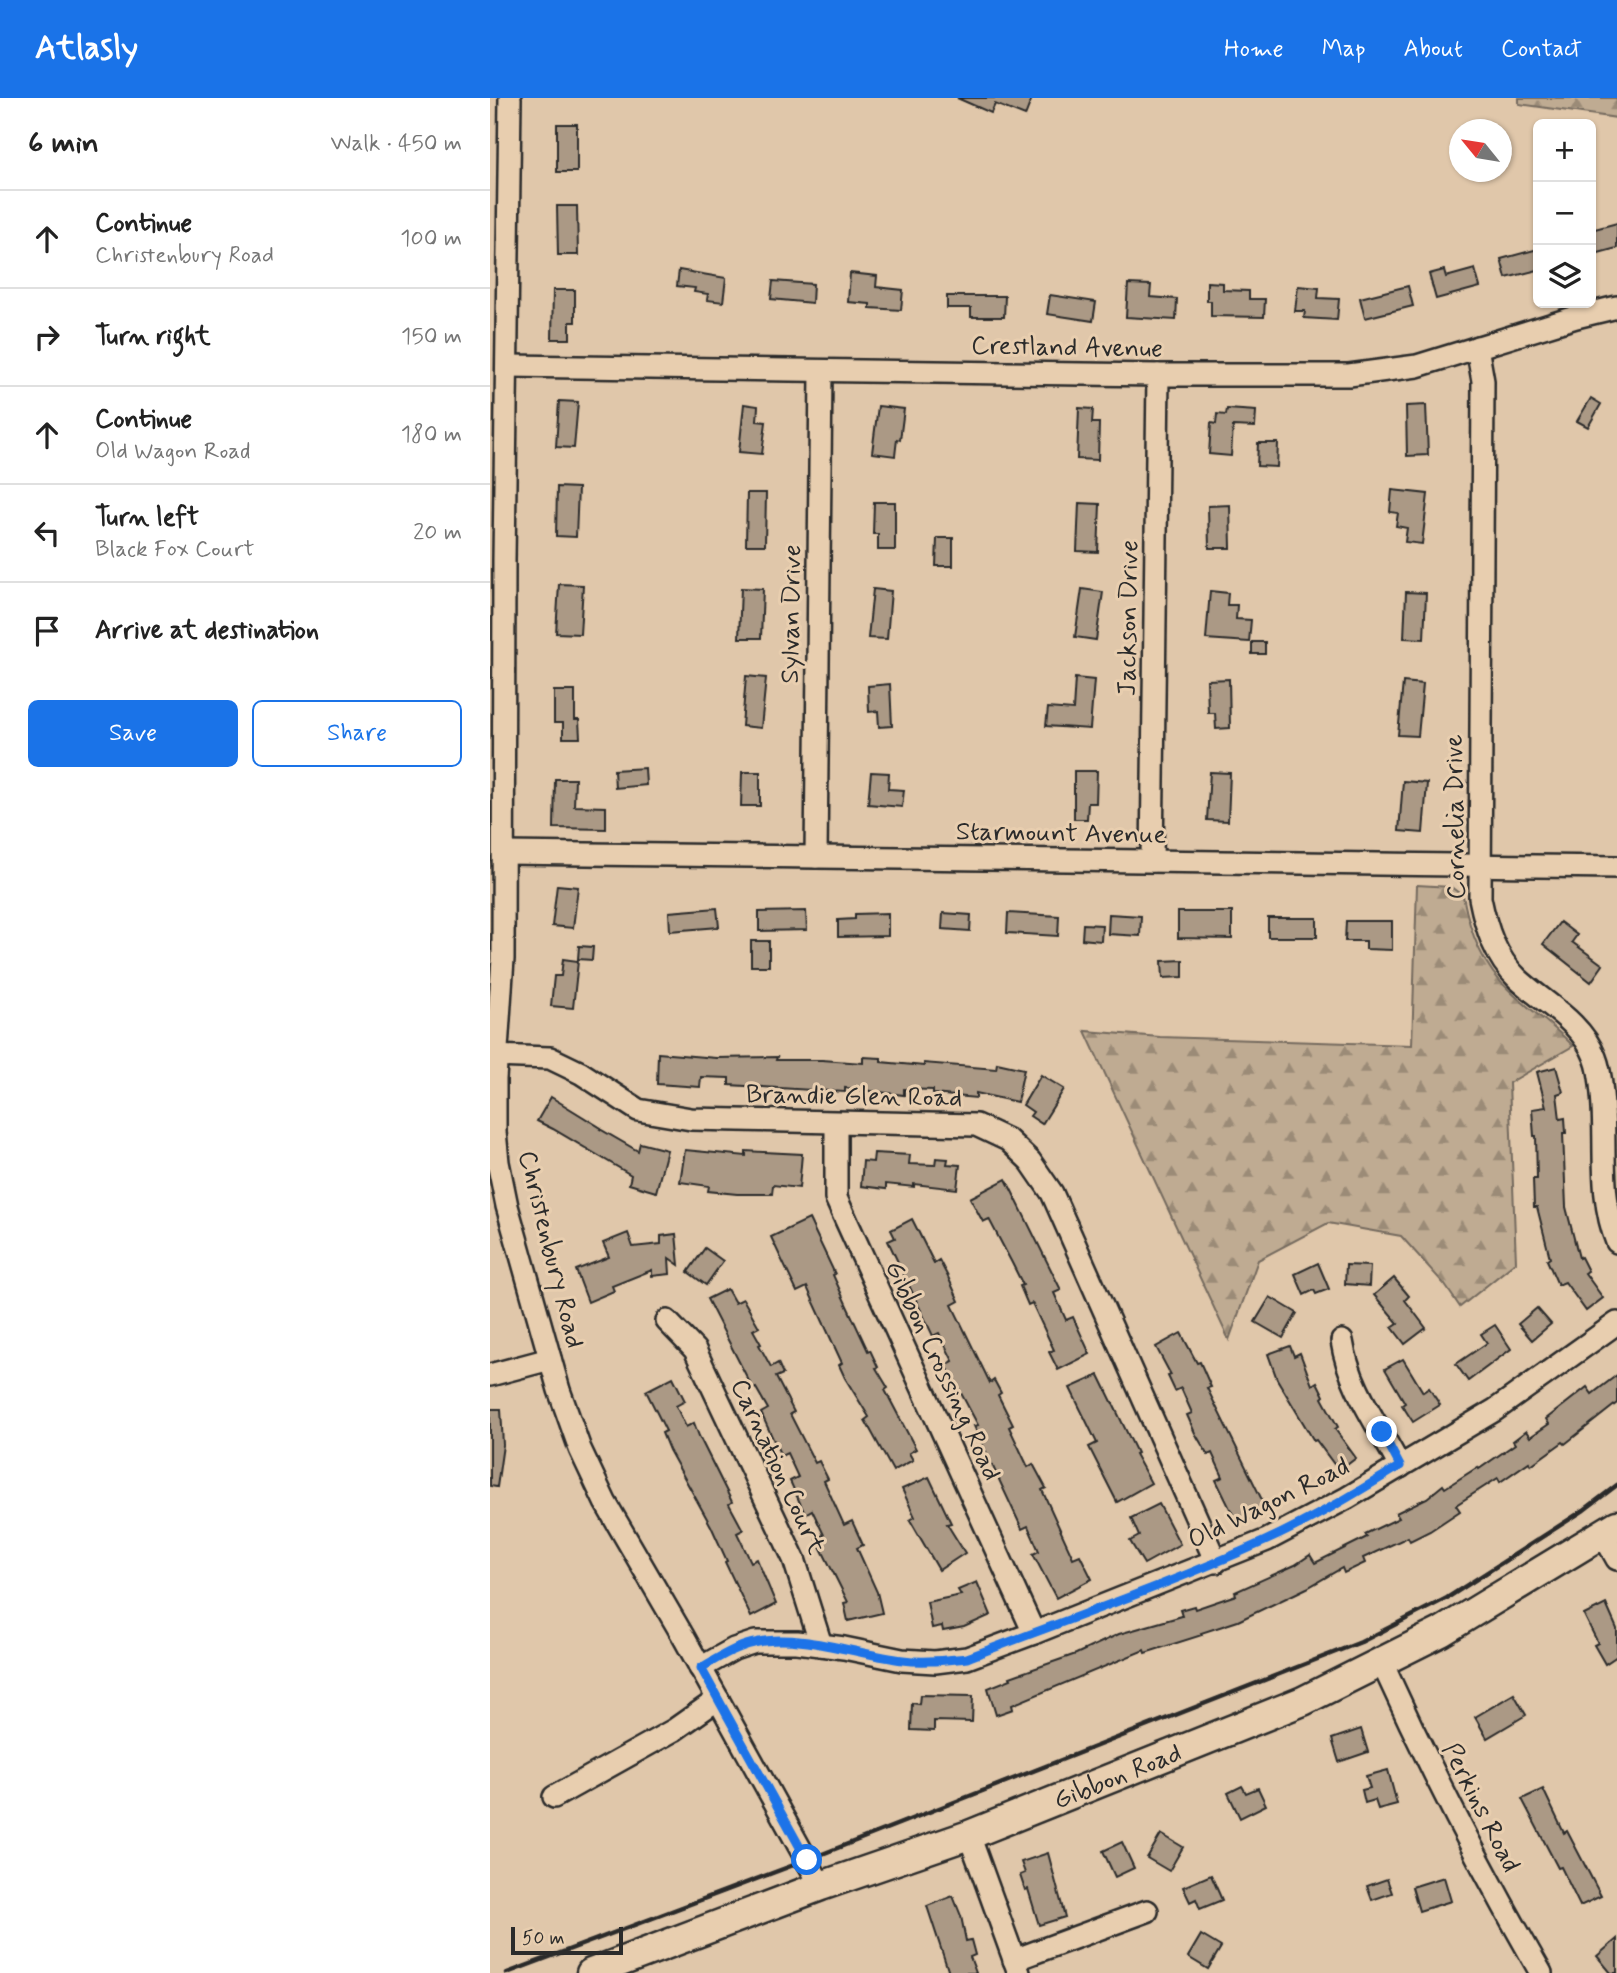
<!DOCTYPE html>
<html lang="en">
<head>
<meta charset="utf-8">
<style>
	body { margin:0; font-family:Mynerve,sans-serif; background:#f6f6f6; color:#222 }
	.controls { position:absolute; right:21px; top:21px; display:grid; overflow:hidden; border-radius:10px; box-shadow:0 2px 5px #0004 }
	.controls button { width:63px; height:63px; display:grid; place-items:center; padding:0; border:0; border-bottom:2px solid #e0e0e0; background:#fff; color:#222; font:35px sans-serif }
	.compass { position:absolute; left:959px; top:21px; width:63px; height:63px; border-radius:50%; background:#fff; box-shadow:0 2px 5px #0004; rotate:300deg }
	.scale { position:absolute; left:21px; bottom:18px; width:112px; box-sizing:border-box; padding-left:7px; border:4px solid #2b2b2b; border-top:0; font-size:19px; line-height:24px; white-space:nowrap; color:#2b2b2b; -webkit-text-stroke:5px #e8ceaf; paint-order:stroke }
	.stop { position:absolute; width:21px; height:21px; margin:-16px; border:5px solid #1a73e8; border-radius:50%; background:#fff }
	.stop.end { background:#1a73e8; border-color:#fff; box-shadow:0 2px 7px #0008 }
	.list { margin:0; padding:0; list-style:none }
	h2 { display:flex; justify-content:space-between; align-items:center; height:91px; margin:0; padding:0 28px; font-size:30px }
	h2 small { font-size:23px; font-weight:400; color:#767676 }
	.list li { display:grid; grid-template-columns:46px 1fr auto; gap:21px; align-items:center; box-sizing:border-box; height:98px; padding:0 28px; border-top:2px solid #e0e0e0 }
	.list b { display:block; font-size:26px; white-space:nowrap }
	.list p { margin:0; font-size:23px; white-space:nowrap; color:#767676 }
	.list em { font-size:23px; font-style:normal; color:#767676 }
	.actions { display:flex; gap:14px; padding:21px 28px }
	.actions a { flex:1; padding:16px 0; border:2px solid #1a73e8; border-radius:10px; text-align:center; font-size:24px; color:#1a73e8 }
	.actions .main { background:#1a73e8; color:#fff }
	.icon { flex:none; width:38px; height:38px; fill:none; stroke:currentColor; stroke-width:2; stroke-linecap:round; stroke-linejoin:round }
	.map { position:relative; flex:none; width:1127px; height:1875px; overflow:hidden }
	header { display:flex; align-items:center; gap:42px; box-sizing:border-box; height:98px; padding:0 35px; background:#1a73e8; color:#fff }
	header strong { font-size:33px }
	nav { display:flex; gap:38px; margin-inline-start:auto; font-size:24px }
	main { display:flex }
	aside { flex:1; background:#fff }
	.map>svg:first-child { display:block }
	.forest { fill:url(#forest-firs); stroke:#756b5e; stroke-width:2 }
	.building { fill:#ab9985; stroke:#2b2b2b; stroke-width:2 }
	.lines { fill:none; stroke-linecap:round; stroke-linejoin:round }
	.minor-casing { stroke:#2b2b2b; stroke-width:26 }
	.major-casing { stroke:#2b2b2b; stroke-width:33 }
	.minor { stroke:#e8ceaf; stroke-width:21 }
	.major { stroke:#e8ceaf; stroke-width:28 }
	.rail { stroke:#2b2b2b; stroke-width:4.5 }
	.route { stroke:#1a73e8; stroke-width:9 }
	.labels { text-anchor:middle; stroke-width:6; stroke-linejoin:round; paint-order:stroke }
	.street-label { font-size:26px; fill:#2b2b2b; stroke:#e8ceaf }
</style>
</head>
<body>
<header>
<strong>Atlasly</strong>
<nav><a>Home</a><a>Map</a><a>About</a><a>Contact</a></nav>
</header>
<main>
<aside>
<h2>6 min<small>Walk · 450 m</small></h2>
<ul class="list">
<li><svg class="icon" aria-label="ahead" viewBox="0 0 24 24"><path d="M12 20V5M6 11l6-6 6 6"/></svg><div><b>Continue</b><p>Christenbury Road</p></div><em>100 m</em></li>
<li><svg class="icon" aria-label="right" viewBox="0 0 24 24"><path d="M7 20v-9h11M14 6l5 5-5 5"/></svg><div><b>Turn right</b></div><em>150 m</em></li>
<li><svg class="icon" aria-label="ahead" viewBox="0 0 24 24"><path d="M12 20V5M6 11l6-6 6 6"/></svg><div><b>Continue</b><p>Old Wagon Road</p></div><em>180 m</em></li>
<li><svg class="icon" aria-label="left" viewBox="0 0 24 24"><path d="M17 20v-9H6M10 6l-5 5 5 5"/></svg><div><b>Turn left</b><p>Black Fox Court</p></div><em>20 m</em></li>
<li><svg class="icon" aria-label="arrive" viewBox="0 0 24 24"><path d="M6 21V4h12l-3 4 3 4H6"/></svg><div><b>Arrive at destination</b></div></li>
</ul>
<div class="actions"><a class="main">Save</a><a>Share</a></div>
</aside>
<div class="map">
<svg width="1127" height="1875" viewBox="0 0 1127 1875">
	<defs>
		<pattern id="forest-firs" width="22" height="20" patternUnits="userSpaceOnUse" patternTransform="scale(1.75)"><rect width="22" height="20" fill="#bfab92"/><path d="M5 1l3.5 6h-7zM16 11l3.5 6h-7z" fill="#9b8b77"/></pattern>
	</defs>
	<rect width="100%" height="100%" fill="#e0c7aa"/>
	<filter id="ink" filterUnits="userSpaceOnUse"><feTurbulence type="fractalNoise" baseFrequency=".0143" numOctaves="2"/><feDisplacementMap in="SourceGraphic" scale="14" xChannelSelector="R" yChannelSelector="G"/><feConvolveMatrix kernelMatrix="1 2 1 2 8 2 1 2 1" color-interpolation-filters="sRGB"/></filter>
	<g filter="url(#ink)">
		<g class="forest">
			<polygon points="1029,0 1127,0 1127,20 1029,6"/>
			<path d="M927 787 961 789 973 798C980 834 992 869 1021 894 1041 913 1064 927 1083 948L1019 985 1026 1164 970 1209 955 1187 911 1138 838 1125 768 1162 739 1242 595 933 670 939 922 947Z"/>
		</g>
		<g class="building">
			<polygon points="467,0 542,0 535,18 505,6 501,15"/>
			<rect x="67" y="26" width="20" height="48"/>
			<polygon points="67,108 87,108 88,157 68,157"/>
			<polygon points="1127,125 1127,150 1101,157 1101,132"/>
			<polygon points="1048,151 1048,172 1016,180 1011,161"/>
			<polygon points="985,171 990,189 946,201 939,176 954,172 956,179"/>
			<polygon points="189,172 236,180 233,204 217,202 218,196 204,194 205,190 187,188"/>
			<polygon points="360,175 387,178 386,189 413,192 411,212 380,210 380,206 358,204"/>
			<polygon points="283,183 323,186 322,205 281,201"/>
			<polygon points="717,184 733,185 733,192 759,193 759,201 775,201 774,219 721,218 721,203 717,203"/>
			<polygon points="638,186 661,187 660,199 687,201 686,222 636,219"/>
			<polygon points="808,188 829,190 828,200 849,201 847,222 814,220 815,213 805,213"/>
			<polygon points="918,188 923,208 875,220 870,200"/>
			<polygon points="63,192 85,192 85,224 80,224 80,241 62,241"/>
			<polygon points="560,197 606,204 603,223 557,216"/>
			<polygon points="457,198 515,198 514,219 481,219 481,210 457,210"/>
			<polygon points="1101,300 1111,306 1098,329 1087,323"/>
			<polygon points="69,303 88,304 84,350 66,349"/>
			<polygon points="254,306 268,308 267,323 276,324 272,356 249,354"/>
			<polygon points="936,307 938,357 917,358 916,308"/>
			<polygon points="388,308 414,311 410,342 407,341 405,358 382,355"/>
			<polygon points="589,310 603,311 602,325 609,325 608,362 587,361"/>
			<polygon points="737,311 766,313 765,329 743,328 741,358 719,356 721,325 726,326 727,316 736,317"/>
			<polygon points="768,345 788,345 787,369 767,368"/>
			<polygon points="67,389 88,390 86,439 66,438"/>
			<polygon points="902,392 938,396 932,446 915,444 917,430 906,428 908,415 900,414"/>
			<polygon points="257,395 276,395 275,447 256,447"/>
			<polygon points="384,404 405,404 405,452 388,452 388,436 383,436"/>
			<polygon points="589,405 610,406 608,454 587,453"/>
			<polygon points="740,407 741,450 719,450 718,408"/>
			<polygon points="447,440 463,440 463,468 446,468"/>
			<polygon points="69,486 93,487 90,536 66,535"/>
			<polygon points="251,490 273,491 271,540 249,540"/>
			<polygon points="383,491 401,493 397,541 378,540"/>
			<polygon points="592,491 613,494 606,542 585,539"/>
			<polygon points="720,493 738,495 737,507 747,507 746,521 761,522 759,544 716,541"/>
			<polygon points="916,494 936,495 934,541 914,540"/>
			<rect x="762" y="544" width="13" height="12"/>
			<polygon points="256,578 276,580 271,630 252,628"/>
			<polygon points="585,580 604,582 600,631 556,628 558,610 583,612"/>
			<polygon points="739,581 740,630 726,631 725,615 718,615 717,582"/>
			<polygon points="913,584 933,586 928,638 908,637"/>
			<polygon points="400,586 402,628 389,629 388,613 379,614 378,588"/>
			<polygon points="64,593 85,593 85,622 89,622 90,640 73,640 73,625 64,625"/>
			<polygon points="155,670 156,687 125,690 124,672"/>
			<polygon points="584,673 607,673 606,705 598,705 597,721 584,721"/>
			<polygon points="252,674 270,674 270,708 251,708"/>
			<polygon points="381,674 399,675 398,691 414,692 412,709 378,706"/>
			<polygon points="720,674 740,675 738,723 717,722"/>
			<polygon points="65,681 85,681 84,708 116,709 116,731 64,730"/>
			<polygon points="913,683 937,685 933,735 909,733"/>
			<polygon points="67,787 88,789 83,830 62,828"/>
			<polygon points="227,810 229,829 180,833 179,814"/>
			<polygon points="316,813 317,832 269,833 269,814"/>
			<polygon points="688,814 742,814 742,841 688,840"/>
			<polygon points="398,815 398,838 348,839 348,822 365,821 365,816"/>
			<polygon points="453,815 481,817 480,833 452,831"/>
			<polygon points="518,815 569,818 568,838 517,835"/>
			<polygon points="619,816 651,818 650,838 618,836"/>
			<rect x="778" y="820" width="49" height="19"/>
			<polygon points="856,823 902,823 902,852 876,851 876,843 855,843"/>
			<polygon points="1070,824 1087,837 1082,844 1113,867 1101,884 1053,846"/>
			<polygon points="593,826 612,827 611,843 592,841"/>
			<rect x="261" y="843" width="18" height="25"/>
			<polygon points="89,848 103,849 102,862 88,861"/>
			<polygon points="73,861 88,863 83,910 61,908 64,878 71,878"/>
			<polygon points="693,862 693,879 673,880 672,863"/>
			<polygon points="168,955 226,960 287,959 286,962 332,962 373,965 373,959 391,960 391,964 434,968 434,965 506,971 507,965 534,971 527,1004 486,995 486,1000 443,996 443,992 414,991 414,997 355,990 355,994 239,987 239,980 211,979 210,989 167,986"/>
			<polygon points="1066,969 1073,994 1067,996 1070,1021 1075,1020 1076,1035 1073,1035 1076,1109 1089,1160 1091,1159 1098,1173 1095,1175 1113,1200 1096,1213 1075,1184 1068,1187 1057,1162 1060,1160 1047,1109 1044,1109 1043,1081 1047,1081 1046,1038 1044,1038 1042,1011 1056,1009 1047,974"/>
			<polygon points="551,977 574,991 552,1026 540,1018 543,1014 533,1007"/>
			<polygon points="61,999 111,1030 110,1031 148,1053 150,1045 177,1052 166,1094 139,1086 141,1077 63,1031 47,1023"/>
			<polygon points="195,1052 256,1058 256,1053 312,1056 309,1090 283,1087 282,1096 247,1096 218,1093 219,1088 190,1084"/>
			<polygon points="384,1055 420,1057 419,1066 445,1067 446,1060 458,1061 457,1066 470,1067 467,1091 424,1086 424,1089 396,1086 396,1091 371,1088 373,1063 383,1064"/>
			<polygon points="516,1081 571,1192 564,1195 576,1222 583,1219 600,1256 568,1272 559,1254 564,1252 542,1205 538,1207 530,1188 533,1187 522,1165 499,1121 493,1124 480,1100"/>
			<polygon points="319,1121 345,1176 343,1177 357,1208 378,1253 380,1252 388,1269 386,1270 398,1290 395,1292 426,1351 419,1355 423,1362 403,1373 375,1322 379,1319 355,1280 349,1267 352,1265 317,1189 307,1194 281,1139"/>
			<polygon points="422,1121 444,1165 449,1162 458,1179 469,1203 462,1207 500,1285 504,1282 511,1295 508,1297 523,1327 519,1329 538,1369 543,1366 556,1390 552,1392 583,1460 590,1457 602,1481 566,1500 543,1456 549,1453 538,1428 532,1431 484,1328 488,1327 456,1267 463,1263 449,1235 443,1238 398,1143 405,1140 401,1132"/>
			<polygon points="138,1135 143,1149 171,1146 171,1138 186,1136 189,1167 179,1160 180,1176 162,1178 162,1172 122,1188 124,1193 98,1204 86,1172 119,1159 113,1145"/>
			<polygon points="215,1150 233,1163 216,1187 198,1174"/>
			<polygon points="828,1165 839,1191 826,1196 824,1192 814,1197 805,1176"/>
			<polygon points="856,1167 880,1168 879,1188 855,1186"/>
			<polygon points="904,1180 919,1198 915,1202 936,1230 915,1246 902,1229 908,1225 884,1197"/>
			<polygon points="237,1191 245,1205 253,1201 269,1229 263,1232 271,1246 269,1247 281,1269 288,1265 293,1276 286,1279 304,1314 300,1316 325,1365 329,1363 338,1381 334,1383 354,1427 362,1423 373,1447 367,1450 387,1494 392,1515 358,1523 354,1505 358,1504 326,1440 334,1437 322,1412 315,1416 300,1383 308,1379 297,1355 291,1358 271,1315 278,1311 266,1290 263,1291 217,1201"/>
			<polygon points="780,1199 807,1215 793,1240 765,1224"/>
			<polygon points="1047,1210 1061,1226 1042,1242 1028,1226"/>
			<polygon points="1005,1227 1021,1251 978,1283 966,1266 997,1245 991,1236"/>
			<polygon points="691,1235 707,1265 710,1264 721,1289 717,1290 777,1412 748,1427 726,1382 733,1379 722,1355 718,1357 705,1335 697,1317 702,1315 691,1290 685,1293 678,1278 681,1277 666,1249"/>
			<polygon points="800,1248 804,1258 810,1255 822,1287 827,1284 834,1298 832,1300 848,1329 845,1331 866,1360 849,1373 826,1342 824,1343 787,1281 778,1256"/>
			<polygon points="913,1261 933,1294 939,1290 950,1307 923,1324 912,1307 915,1305 895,1271"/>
			<polygon points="609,1277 647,1355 645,1356 661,1385 627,1404 599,1349 607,1345 580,1290"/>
			<polygon points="1127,1277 1127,1305 1075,1346 1073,1344 1041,1367 1039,1364 1010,1384 1008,1380 966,1407 970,1413 940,1433 920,1443 918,1439 873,1460 875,1465 854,1475 852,1470 817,1490 748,1523 711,1535 712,1537 655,1555 654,1552 522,1607 523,1611 506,1617 498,1590 521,1581 520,1579 586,1556 629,1536 692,1518 690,1512 704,1508 705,1511 746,1497 745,1494 805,1467 820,1457 825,1465 877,1439 875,1436 909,1420 906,1415 937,1400 953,1387 955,1390 988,1369 989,1371 1025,1346 1023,1343 1036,1333 1040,1339 1059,1326 1056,1321 1097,1289 1102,1296"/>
			<polygon points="183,1279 195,1303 186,1308 196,1329 204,1325 209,1338 242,1404 239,1406 253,1432 247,1435 261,1464 267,1461 286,1506 261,1519 235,1464 237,1463 221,1428 179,1352 172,1335 176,1333 156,1293"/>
			<polygon points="0,1311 11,1311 13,1347 7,1389 0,1388"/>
			<polygon points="439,1379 461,1425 457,1426 475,1455 449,1472 420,1422 425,1419 412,1391"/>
			<polygon points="669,1406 690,1446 654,1466 640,1443 649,1438 641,1420"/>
			<polygon points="487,1484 501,1517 474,1529 453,1533 452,1528 442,1530 437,1504 471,1497 468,1492"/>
			<polygon points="1116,1506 1127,1531 1127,1558 1115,1566 1104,1547 1108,1545 1094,1517"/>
			<polygon points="1024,1596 1036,1617 997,1640 985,1619"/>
			<polygon points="430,1597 483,1598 482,1624 444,1623 444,1633 421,1632 422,1605 429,1606"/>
			<polygon points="871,1631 878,1654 849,1664 842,1641"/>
			<polygon points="898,1672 907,1706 888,1711 885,1702 875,1705 872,1692 880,1690 876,1678"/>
			<polygon points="752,1688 756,1695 768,1690 776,1707 750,1720 738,1695"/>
			<polygon points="1053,1691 1074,1735 1077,1733 1111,1798 1090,1808 1071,1769 1068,1770 1032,1701"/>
			<polygon points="671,1736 693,1749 679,1773 657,1760"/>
			<polygon points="632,1744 644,1770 625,1779 613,1753"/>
			<polygon points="558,1755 575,1819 549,1827 538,1791 535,1792 530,1777 535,1775 531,1764"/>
			<polygon points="721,1777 732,1802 710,1811 706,1801 700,1804 693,1789"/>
			<polygon points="954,1779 961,1803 929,1813 922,1789"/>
			<polygon points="897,1781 902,1795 882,1802 877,1788"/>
			<polygon points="463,1798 471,1818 476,1843 481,1842 485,1857 480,1859 486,1875 459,1875 437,1808"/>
			<polygon points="711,1837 731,1849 718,1871 698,1859"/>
			<polygon points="1127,1841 1127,1875 1121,1875 1107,1858"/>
		</g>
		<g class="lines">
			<g class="minor-casing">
				<g id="minor">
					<polyline points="20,0 14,462 13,861 5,981 5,1034 8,1064 17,1108 69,1292 90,1351 115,1404 193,1538 331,1788"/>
					<path d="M987 249 993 283 990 800C996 830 1005 859 1028 881 1055 906 1091 923 1105 959 1110 971 1111 984 1112 996 1117 1045 1108 1097 1127 1144"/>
					<polyline points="18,268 668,277 859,277 927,268 1086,219 1127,209"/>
					<polyline points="14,755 1127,769"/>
					<polyline points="326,759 331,273"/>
					<polyline points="662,763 668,277"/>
					<polyline points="0,958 60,960 91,975 148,1012 201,1021 486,1027 518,1042 540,1063 562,1095 726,1464"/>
					<polyline points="346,1025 346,1100 544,1535"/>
					<polyline points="177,1223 205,1252 304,1461 331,1547"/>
					<path d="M852 1243C859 1289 889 1328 910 1369"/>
					<polyline points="0,1277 60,1261"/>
					<polyline points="1113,1436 1127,1461"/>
					<path d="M892 1565C940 1671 993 1774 1051 1875"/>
					<polyline points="210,1570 244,1551 265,1544 307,1544 354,1550 412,1562 445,1564 477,1560 544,1535 777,1442 857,1400 1005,1312 1127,1225"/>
					<polyline points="64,1699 184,1632 228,1601"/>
					<polyline points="479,1737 529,1875"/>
					<polyline points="524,1862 657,1813"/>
				</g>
			</g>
			<g class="major-casing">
				<g id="major">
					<path id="s1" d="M101 1875 331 1788 479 1737 813 1603 951 1534 1127 1427"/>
				</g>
			</g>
			<use href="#minor" class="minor"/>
			<use href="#major" class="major"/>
			<polyline class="rail" points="17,1875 317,1762 871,1544 957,1500 1094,1412 1127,1387"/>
		</g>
	</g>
	<g class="lines" filter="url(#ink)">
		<path class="route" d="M317 1762 211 1570C228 1560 245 1549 264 1545 309 1534 368 1557 413 1562 434 1565 455 1562 477 1560 576 1522 678 1487 775 1443 822 1422 866 1395 910 1368L892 1334"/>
	</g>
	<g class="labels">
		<g class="street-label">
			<text transform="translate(577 248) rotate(1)" y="9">Crestland Avenue</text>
			<text transform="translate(300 516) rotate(-89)" y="9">Sylvan Drive</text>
			<text transform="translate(637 520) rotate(-89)" y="9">Jackson Drive</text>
			<text transform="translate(964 719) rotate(-91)" y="9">Cornelia Drive</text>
			<text transform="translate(571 734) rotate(1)" y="9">Starmount Avenue</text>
			<text transform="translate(364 997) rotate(1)" y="9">Brandie Glen Road</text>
			<text transform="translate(62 1151) rotate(76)" y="9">Christenbury Road</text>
			<text transform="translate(454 1272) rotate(65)" y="9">Gibbon Crossing Road</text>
			<text transform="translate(289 1368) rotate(65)" y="9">Carnation Court</text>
			<text transform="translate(778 1404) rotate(-26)" y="9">Old Wagon Road</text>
			<text dy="9" stroke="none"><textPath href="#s1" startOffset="562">Gibbon Road</textPath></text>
			<text transform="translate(992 1709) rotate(63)" y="9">Perkins Road</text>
		</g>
	</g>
</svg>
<div class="controls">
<button>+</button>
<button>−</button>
<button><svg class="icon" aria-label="layers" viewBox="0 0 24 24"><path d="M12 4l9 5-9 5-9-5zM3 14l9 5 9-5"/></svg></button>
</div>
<svg class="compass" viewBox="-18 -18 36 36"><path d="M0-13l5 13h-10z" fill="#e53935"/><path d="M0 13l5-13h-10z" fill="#767676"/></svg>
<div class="scale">50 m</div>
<div class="stop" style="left:317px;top:1762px"></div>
<div class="stop end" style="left:892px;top:1334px"></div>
</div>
</main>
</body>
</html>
